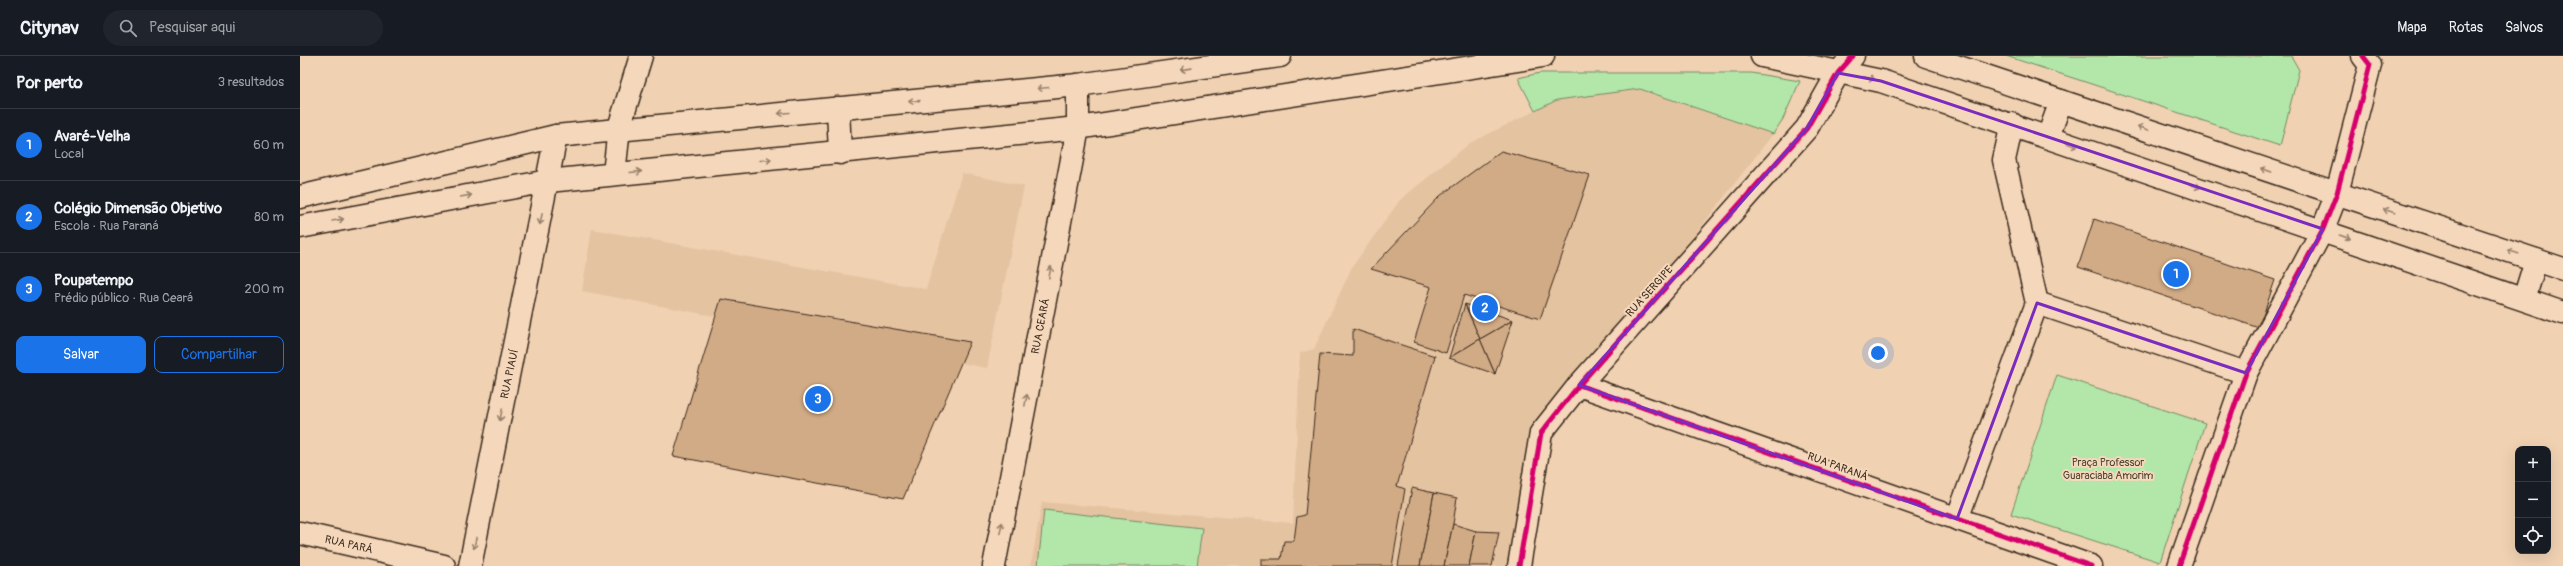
<!DOCTYPE html>
<html lang="pt">
<head>
<meta charset="utf-8">
<style>
	body { margin:0; font-family:Pangolin,sans-serif; background:#20242c; color:#f1f3f6 }
	.controls { position:absolute; right:12px; bottom:12px; display:grid; overflow:hidden; border-radius:8px; box-shadow:0 4px 16px #0002 }
	.controls button { width:36px; height:36px; display:grid; place-items:center; padding:0; border:0; border-bottom:1px solid #363941; background:#171b24; color:#f1f3f6; font:20px sans-serif }
	.you { position:absolute; left:1578px; top:297px; width:14px; height:14px; margin:-10px; border:3px solid #fff; border-radius:50%; background:#1a73e8; box-shadow:0 0 0 6px #1a73e833 }
	.badge { display:grid; place-items:center; width:26px; height:26px; border-radius:50%; background:#1a73e8; color:#fff; font-size:13px; font-weight:700 }
	.pin { position:absolute; translate:-50% -50%; border:2px solid #fff; box-shadow:0 1px 4px #0006 }
	.list { margin:0; padding:0; list-style:none }
	h2 { display:flex; justify-content:space-between; align-items:center; height:52px; margin:0; padding:0 16px; font-size:17px }
	h2 small { font-size:13px; font-weight:400; color:#9ea1a6 }
	.list li { display:grid; grid-template-columns:26px 1fr auto; gap:12px; align-items:center; box-sizing:border-box; height:72px; padding:0 16px; border-top:1px solid #363941 }
	.list b { display:block; font-size:15px; white-space:nowrap }
	.list p { margin:0; font-size:13px; white-space:nowrap; color:#9ea1a6 }
	.list em { font-size:13px; font-style:normal; color:#9ea1a6 }
	.actions { display:flex; gap:8px; padding:12px 16px }
	.actions a { flex:1; padding:9px 0; border:1px solid #1a73e8; border-radius:8px; text-align:center; font-size:14px; color:#1a73e8 }
	.actions .main { background:#1a73e8; color:#fff }
	.icon { flex:none; width:22px; height:22px; fill:none; stroke:currentColor; stroke-width:2; stroke-linecap:round; stroke-linejoin:round }
	.map { position:relative; flex:none; width:2263px; height:510px; overflow:hidden }
	header { display:flex; align-items:center; gap:24px; box-sizing:border-box; height:56px; padding:0 20px; background:#171b24; border-bottom:1px solid #363941 }
	header strong { font-size:19px }
	nav { display:flex; gap:22px; margin-inline-start:auto; font-size:14px }
	.search { width:280px; height:36px; background:#20242c; display:flex; align-items:center; gap:10px; box-sizing:border-box; padding:0 14px; border-radius:22px; color:#9ea1a6; font-size:15px }
	main { display:flex }
	aside { flex:1; background:#171b24 }
	.map>svg:first-child { display:block }
	.built { fill:#e4c3a1 }
	.green { fill:#b2e7a9; stroke:#768864 }
	.building { fill:#d1ab85; stroke:#3b2a1e }
	.lines { fill:none; stroke-linecap:round; stroke-linejoin:round }
	.minor-casing { stroke:#3b2a1e; stroke-width:25 }
	.secondary-casing { stroke:#3b2a1e; stroke-width:25 }
	.minor { stroke:#f5d8bb; stroke-width:22 }
	.secondary { stroke:#f5d8bb; stroke-width:22 }
	.cycleway-casing { stroke:#f5d8bb; stroke-width:8 }
	.cycleway { stroke:#d6006c; stroke-width:5 }
	.oneway { stroke:#98816c }
	.marked { fill:none; stroke:#7b2cbf; stroke-width:3; stroke-linejoin:round }
	.labels { text-anchor:middle; stroke-width:4; stroke-linejoin:round; paint-order:stroke }
	.street-label { font-size:11px; fill:#3b2a1e; stroke:#f5d8bb }
	.park-label { font-size:11px; fill:#4d4633; stroke:#f5d8bb }
</style>
</head>
<body>
<header>
<strong>Citynav</strong>
<div class="search"><svg class="icon" aria-label="search" viewBox="0 0 24 24"><circle cx="10" cy="10" r="6"/><path d="M15 15l6 6"/></svg>Pesquisar aqui</div>
<nav><a>Mapa</a><a>Rotas</a><a>Salvos</a></nav>
</header>
<main>
<aside>
<h2>Por perto<small>3 resultados</small></h2>
<ul class="list">
<li><span class="badge">1</span><div><b>Avaré-Velha</b><p>Local</p></div><em>60 m</em></li>
<li><span class="badge">2</span><div><b>Colégio Dimensão Objetivo</b><p>Escola · Rua Paraná</p></div><em>80 m</em></li>
<li><span class="badge">3</span><div><b>Poupatempo</b><p>Prédio público · Rua Ceará</p></div><em>200 m</em></li>
</ul>
<div class="actions"><a class="main">Salvar</a><a>Compartilhar</a></div>
</aside>
<div class="map">
<svg width="2263" height="510" viewBox="0 0 2263 510">
	<rect width="100%" height="100%" fill="#f0d1b2"/>
	<filter id="ink" filterUnits="userSpaceOnUse"><feTurbulence type="fractalNoise" baseFrequency=".025" numOctaves="2"/><feDisplacementMap in="SourceGraphic" scale="8" xChannelSelector="R" yChannelSelector="G"/><feConvolveMatrix kernelMatrix="1 2 1 2 8 2 1 2 1" color-interpolation-filters="sRGB"/></filter>
	<g filter="url(#ink)">
		<g class="built">
			<polygon points="1340,33 1473,78 1240,378 1218,510 731,510 742,446 993,467 1000,297 1014,293 1052,211 1100,144 1170,87 1257,44"/>
			<polygon points="662,117 724,130 687,312 282,235 292,173 626,233"/>
		</g>
		<g class="green">
			<polygon points="1706,0 1991,0 1999,14 1980,90"/>
			<polygon points="1240,17 1451,17 1500,25 1483,63 1473,78 1340,33 1257,44 1235,55 1218,22"/>
			<polygon points="1757,319 1905,367 1860,506 1711,458"/>
			<polygon points="744,454 902,472 897,510 738,510"/>
		</g>
		<g class="building">
			<polygon points="1201,95 1290,119 1240,263 1164,239 1146,297 1114,286 1131,231 1071,213 1140,140"/>
			<polygon points="1794,163 1975,224 1959,272 1778,211"/>
			<polygon points="421,243 670,286 603,443 373,400"/>
			<polygon points="1165,248 1180,283 1149,302"/>
			<polygon points="1165,248 1213,264 1180,283"/>
			<polygon points="1213,264 1195,318 1180,283"/>
			<polygon points="1053,273 1135,300 1097,430 1105,433 1092,510 961,510 961,503 981,503 984,485 994,485 997,461 1005,459 1020,298 1053,300"/>
			<polygon points="1180,283 1195,318 1149,302"/>
			<polygon points="1112,432 1134,437 1120,510 1098,510"/>
			<polygon points="1134,437 1157,442 1153,468 1144,510 1120,510"/>
			<polygon points="1153,468 1176,475 1169,510 1144,510"/>
			<polygon points="1176,475 1199,476 1192,510 1169,510"/>
		</g>
		<g class="lines">
			<g class="minor-casing">
				<g id="minor">
					<polyline points="314,118 319,72 341,0"/>
					<polyline points="1737,247 1946,317"/>
					<polyline points="1279,329 1791,510"/>
					<polyline points="1657,463 1737,247 1704,104 1712,68"/>
					<polyline points="0,477 144,510"/>
					<polyline points="170,510 256,80"/>
					<polyline points="694,510 778,72 778,29"/>
					<polyline points="1219,510 1241,377 1279,329 1507,72 1538,17 1553,0"/>
					<polyline points="1879,510 1946,317 2023,173 2037,137 2070,9 2063,0"/>
				</g>
			</g>
			<g class="secondary-casing">
				<g id="secondary">
					<polyline points="1462,0 1581,25 2263,257"/>
					<polyline points="1626,0 2263,213"/>
					<polyline points="538,52 540,97"/>
					<polyline points="1748,81 1761,45"/>
					<polyline points="0,141 256,80 778,29 980,0"/>
					<polyline points="0,171 248,125 778,72 1243,0"/>
					<polyline points="2224,243 2236,204"/>
				</g>
			</g>
			<use href="#minor" class="minor"/>
			<use href="#secondary" class="secondary"/>
			<g class="cycleway-casing">
				<g id="cycleway">
					<polyline points="1279,329 1791,510"/>
					<polyline points="1219,510 1241,377 1279,329 1507,72 1538,17 1553,0"/>
					<polyline points="1879,510 1946,317 2023,173 2037,137 2070,9 2063,0"/>
				</g>
			</g>
			<use href="#cycleway" class="cycleway"/>
		</g>
		<defs><path id="oneway-shaft" d="M-6 0H5M1.5-3L5.5 0L1.5 3" fill="none" stroke-width="1.6" stroke-linecap="round" stroke-linejoin="round"/></defs>
		<g class="oneway">
			<use href="#oneway-shaft" transform="translate(886 13) rotate(172)"/>
			<use href="#oneway-shaft" transform="translate(1569 22) rotate(11)"/>
			<use href="#oneway-shaft" transform="translate(743 32) rotate(175)"/>
			<use href="#oneway-shaft" transform="translate(614 45) rotate(175)"/>
			<use href="#oneway-shaft" transform="translate(484 57) rotate(175)"/>
			<use href="#oneway-shaft" transform="translate(1843 72) rotate(-161)"/>
			<use href="#oneway-shaft" transform="translate(1772 89) rotate(19)"/>
			<use href="#oneway-shaft" transform="translate(466 104) rotate(-5)"/>
			<use href="#oneway-shaft" transform="translate(1966 114) rotate(-161)"/>
			<use href="#oneway-shaft" transform="translate(336 116) rotate(-5)"/>
			<use href="#oneway-shaft" transform="translate(1895 130) rotate(19)"/>
			<use href="#oneway-shaft" transform="translate(166 140) rotate(-10)"/>
			<use href="#oneway-shaft" transform="translate(2089 155) rotate(-162)"/>
			<use href="#oneway-shaft" transform="translate(241 163) rotate(102)"/>
			<use href="#oneway-shaft" transform="translate(38 164) rotate(-10)"/>
			<use href="#oneway-shaft" transform="translate(2045 181) rotate(19)"/>
			<use href="#oneway-shaft" transform="translate(2213 196) rotate(-162)"/>
			<use href="#oneway-shaft" transform="translate(750 216) rotate(-79)"/>
			<use href="#oneway-shaft" transform="translate(726 344) rotate(-79)"/>
			<use href="#oneway-shaft" transform="translate(201 359) rotate(102)"/>
			<use href="#oneway-shaft" transform="translate(701 472) rotate(-79)"/>
			<use href="#oneway-shaft" transform="translate(175 487) rotate(102)"/>
		</g>
	</g>
	<path class="marked" d="M1538 17 1581 25 2023 173 1946 317 1737 247 1657 463 1279 329 1507 72Z"/>
	<g class="labels">
		<g class="street-label">
			<text transform="translate(1349 235) rotate(-48)" y="4">RUA SERGIPE</text>
			<text transform="translate(740 270) rotate(-79)" y="4">RUA CEARÁ</text>
			<text transform="translate(209 318) rotate(-78)" y="4">RUA PIAUÍ</text>
			<text transform="translate(1538 410) rotate(20)" y="4">RUA PARANÁ</text>
			<text transform="translate(49 488) rotate(13)" y="4">RUA PARÁ</text>
		</g>
		<g class="park-label">
			<text x="1808" y="410">Praça Professor<tspan x="1808" dy="13">Guaraciaba Amorim</tspan></text>
		</g>
	</g>
</svg>
<div class="controls">
<button>+</button>
<button>−</button>
<button><svg class="icon" aria-label="locate" viewBox="0 0 24 24"><circle cx="12" cy="12" r="6"/><path d="M12 2v4M12 18v4M2 12h4M18 12h4"/></svg></button>
</div>
<div class="you"></div>
<div class="pin badge" style="left:1876px;top:218px">1</div>
<div class="pin badge" style="left:1185px;top:252px">2</div>
<div class="pin badge" style="left:518px;top:343px">3</div>
</div>
</main>
</body>
</html>
